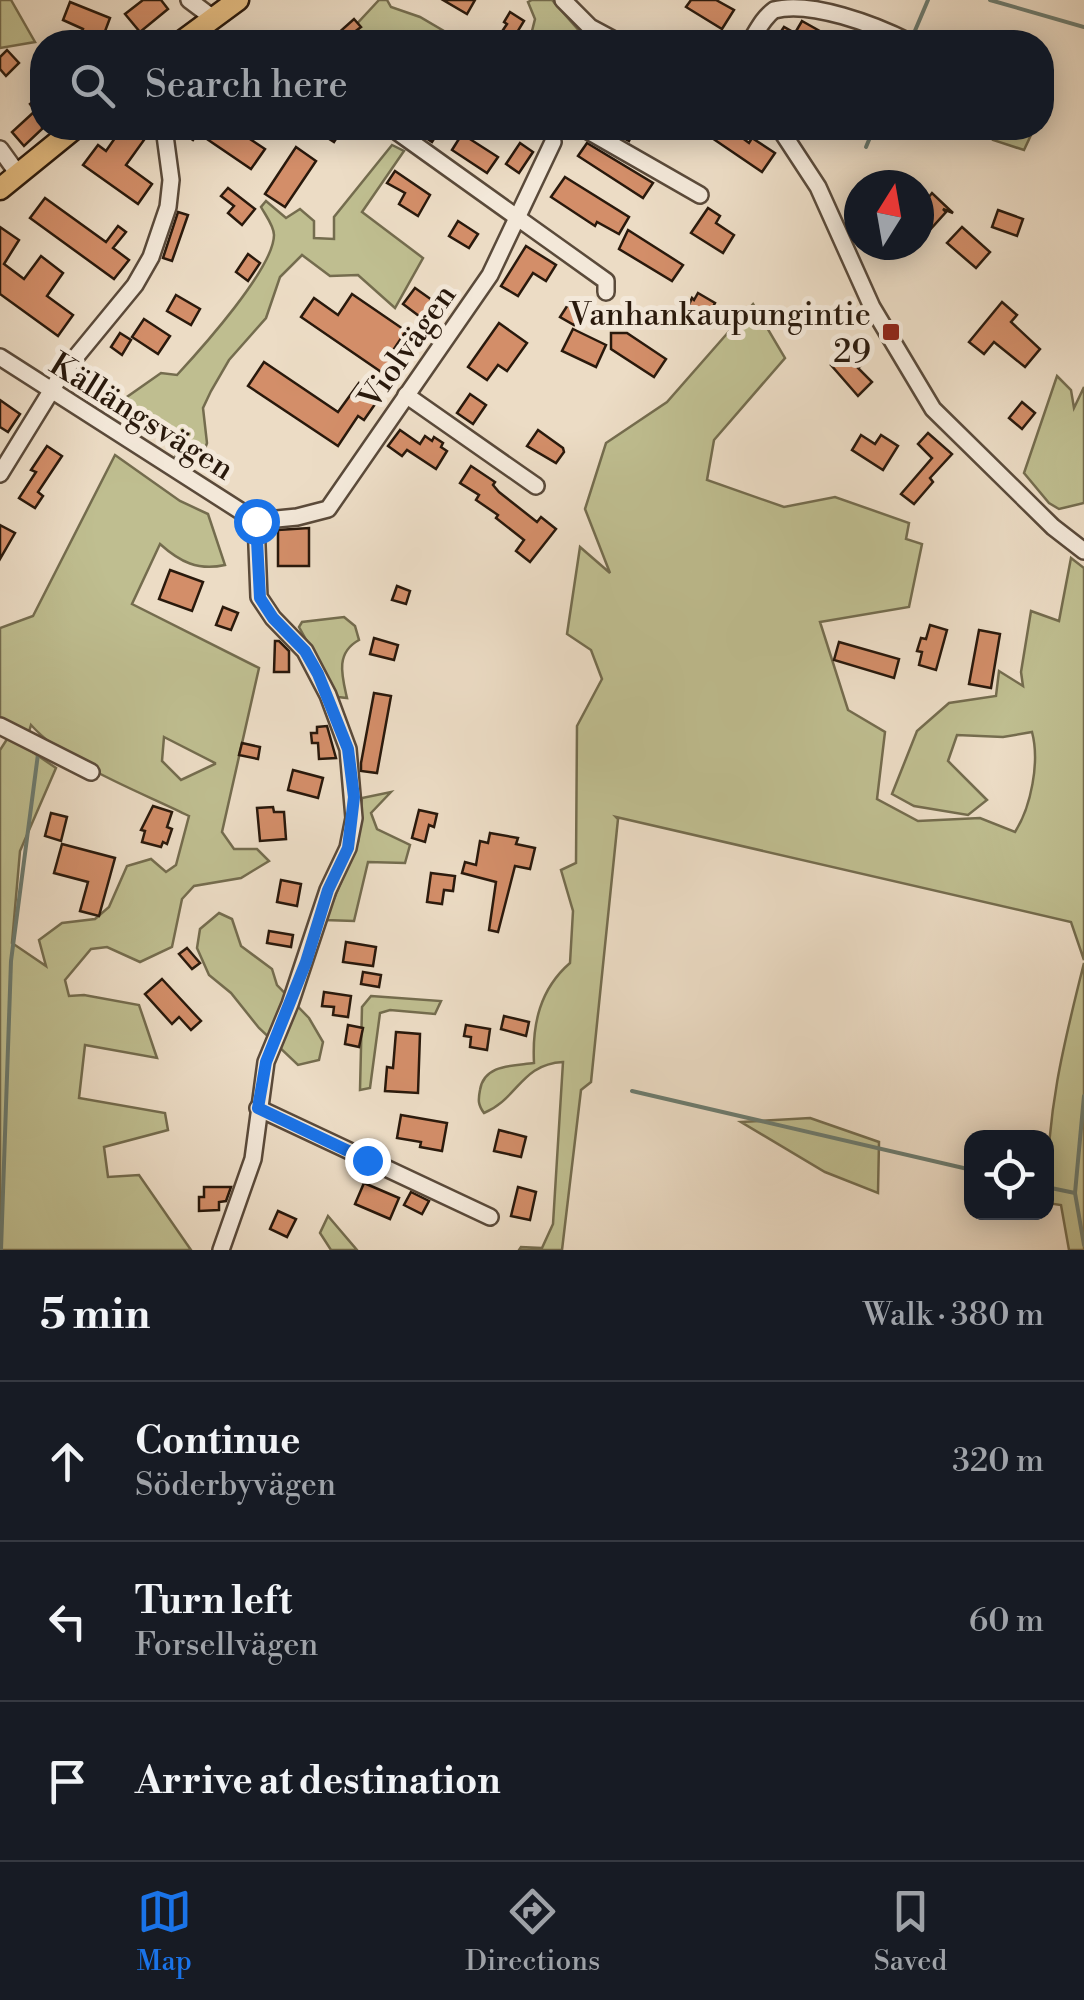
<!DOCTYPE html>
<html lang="en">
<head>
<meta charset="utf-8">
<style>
	body { margin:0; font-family:"Libre Bodoni",serif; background:#20242c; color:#f1f3f6 }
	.controls { position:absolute; right:30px; bottom:30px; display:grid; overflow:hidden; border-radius:20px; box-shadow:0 5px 25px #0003 }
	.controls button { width:90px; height:90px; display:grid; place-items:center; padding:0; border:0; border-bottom:2px solid #363941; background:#171b24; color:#f1f3f6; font:50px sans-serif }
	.compass { position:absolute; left:844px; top:170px; width:90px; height:90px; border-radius:50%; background:#171b24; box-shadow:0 5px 25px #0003; rotate:11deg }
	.stop { position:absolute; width:30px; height:30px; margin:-22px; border:8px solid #1a73e8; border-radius:50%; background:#fff }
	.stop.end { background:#1a73e8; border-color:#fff; box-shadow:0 2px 10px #0008 }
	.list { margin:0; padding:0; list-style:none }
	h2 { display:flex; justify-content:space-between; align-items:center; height:130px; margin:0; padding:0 40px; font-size:42px }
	h2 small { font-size:32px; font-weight:400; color:#9ea1a6 }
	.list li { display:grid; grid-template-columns:65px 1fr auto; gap:30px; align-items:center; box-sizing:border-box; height:160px; padding:0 40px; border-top:2px solid #363941 }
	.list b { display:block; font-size:38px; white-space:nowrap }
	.list p { margin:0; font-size:32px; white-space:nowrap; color:#9ea1a6 }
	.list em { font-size:32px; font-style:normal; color:#9ea1a6 }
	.icon { flex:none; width:55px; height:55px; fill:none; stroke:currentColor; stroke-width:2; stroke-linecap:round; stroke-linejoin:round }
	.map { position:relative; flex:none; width:1084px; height:1250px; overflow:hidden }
	.search { position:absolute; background:#171b24; box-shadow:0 5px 25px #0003; left:30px; right:30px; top:30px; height:110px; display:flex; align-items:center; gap:25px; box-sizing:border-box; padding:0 35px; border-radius:40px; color:#9ea1a6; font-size:38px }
	.sheet { height:610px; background:#171b24 }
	nav { display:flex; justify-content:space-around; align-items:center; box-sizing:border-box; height:140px; border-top:2px solid #363941; background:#171b24; font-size:28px; color:#9ea1a6 }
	nav a { display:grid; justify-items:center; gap:5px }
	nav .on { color:#1a73e8 }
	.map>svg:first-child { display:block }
	.green { fill:#bfbe90; stroke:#746c4e; stroke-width:2.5; fill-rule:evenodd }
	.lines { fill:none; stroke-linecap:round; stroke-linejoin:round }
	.stream { stroke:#6c7b6f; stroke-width:4 }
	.building { fill:#d38e69; stroke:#29190c; stroke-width:2.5 }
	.minor-casing { stroke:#5a4a3a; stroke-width:20 }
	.major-casing { stroke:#29190c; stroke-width:25 }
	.minor { stroke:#f3e8d9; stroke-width:15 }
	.major { stroke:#e6be82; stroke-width:20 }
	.route { stroke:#1a73e8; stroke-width:12 }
	.poi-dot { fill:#8f2418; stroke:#f3e8d9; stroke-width:4 }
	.labels { text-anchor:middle; stroke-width:10; stroke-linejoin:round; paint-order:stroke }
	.poi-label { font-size:32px; fill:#29190c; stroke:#f3e8d9; text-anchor:end }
	.street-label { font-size:32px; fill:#29190c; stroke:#f3e8d9 }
</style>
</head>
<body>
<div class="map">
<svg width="1084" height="1250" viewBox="0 0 1084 1250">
	<rect width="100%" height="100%" fill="#ecdcc5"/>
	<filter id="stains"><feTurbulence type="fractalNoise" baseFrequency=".002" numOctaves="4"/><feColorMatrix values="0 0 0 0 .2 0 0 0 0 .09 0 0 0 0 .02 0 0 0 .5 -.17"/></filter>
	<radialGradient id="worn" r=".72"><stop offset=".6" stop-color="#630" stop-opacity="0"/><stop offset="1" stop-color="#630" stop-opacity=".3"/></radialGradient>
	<g class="green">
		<polygon points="0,0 11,0 35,42 0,48"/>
		<polygon points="379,0 387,0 391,7 420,17 461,41 340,42"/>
		<polygon points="532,0 552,0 589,42 540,42 531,35 535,19 528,2"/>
		<polygon points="995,128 1028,128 1031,135 1024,150 993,140"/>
		<path d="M392 145 404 151 362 212 423 258 395 308 358 275 330 276 302 255 280 277 266 318 229 360 211 391 203 408 207 443 199 466 175 459 180 436 135 426 124 399 161 373 177 375C201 349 274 268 274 235 274 226 266 216 261 207L266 201 286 218 300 209 314 221V238L334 239V217Z"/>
		<path d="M753 304 785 358 714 440 707 480 784 507 835 497 909 523 906 539 922 544 909 607 820 622 848 710 885 732 877 799 918 821 980 818 1015 832C1031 807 1040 762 1032 732L1003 737 957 735 948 761 987 800 968 815 914 806 892 794 917 731 949 703 996 696 999 671 1023 686 1021 672 1031 611 1059 621 1071 558 1084 568V960L1071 922 616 817 618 819 591 1082 581 1090 562 1250H519L521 1247 542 1248 553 1224 563 1062C521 1064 518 1099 484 1113 478 1105 478 1100 480 1090 484 1064 513 1066 534 1063 532 1024 540 989 570 963L573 911 561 870 576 863 577 726 602 679 591 650 567 634 580 547 610 573 585 509 606 443 667 402Z"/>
		<polygon points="1057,376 1071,390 1074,408 1084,387 1084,503 1059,509 1049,503 1024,473"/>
		<path d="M115 455 180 501 208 514 225 565C198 571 180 562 160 544L132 604 259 668 222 832 234 849H257L269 861 241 878 194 886 182 899 172 947 140 962 107 947 91 949 65 980 69 996 84 995 139 1005 157 1058 85 1045 79 1098 165 1113 168 1130 104 1147 108 1177 139 1175 191 1250H0V750L9 736 56 768 20 851 12 943 46 966 39 940 62 923 95 919 109 907 127 866 151 859 166 872 176 865 189 816C139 791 68 766 31 725L28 735 0 719V628L33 616ZM164 737 215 763V764L181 780 162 761Z"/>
		<path d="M344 617 355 626 359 640C335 653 342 676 347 698L338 697 299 627 302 622Z"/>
		<polygon points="391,792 371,813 377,829 410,845 405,863 368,862 354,921 325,920 358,842 362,798"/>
		<polygon points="219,913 232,919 241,946 272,969 277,985 309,1018 323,1042 319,1060 298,1065 259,1028 231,993 209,975 197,948 200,929"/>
		<path d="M1084 963V1250H1069L1061 1205 1047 1203C1046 1115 1063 1046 1084 963Z"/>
		<polygon points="371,996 441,1001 435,1014 390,1010 380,1013 370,1088 360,1090 362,1007"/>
		<polygon points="810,1118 879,1142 878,1193 825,1172 741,1122"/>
		<polygon points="328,1216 357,1250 331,1250 320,1233"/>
	</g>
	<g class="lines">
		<g class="stream">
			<polyline points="990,0 1084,27"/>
			<polyline points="914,33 928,0"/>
			<polyline points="866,147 874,128"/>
			<polyline points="632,1091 972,1170"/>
			<polyline points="1084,1096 1075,1193 1084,1245"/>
			<polyline points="1046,1187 1075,1193"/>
			<polyline points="1,1250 11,961 38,754"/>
		</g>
	</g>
	<g class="building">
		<polygon points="143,0 161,0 168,9 140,32 125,14"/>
		<polygon points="443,0 475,0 467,14"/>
		<polygon points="691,0 716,0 734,10 722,29 686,7"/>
		<polygon points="70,2 110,18 101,42 78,42 83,29 63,20"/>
		<polygon points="510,12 524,21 516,34 529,42 495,42 507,24 504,22"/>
		<polygon points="354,19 361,27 341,42 335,36"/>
		<polygon points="802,21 825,34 820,42 774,42 784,27 795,33"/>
		<polygon points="7,50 19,63 6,76 0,69 0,57"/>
		<polygon points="42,94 42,129 24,146 12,132 35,111 30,104"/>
		<polygon points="122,128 144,140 126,165 152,184 138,204 83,165 98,145 106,151"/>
		<polygon points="175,128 233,128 265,149 251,169 198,133 193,140"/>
		<polygon points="312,128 343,128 334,142"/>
		<polygon points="411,128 441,128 432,142"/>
		<polygon points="605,128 635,128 629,141"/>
		<polygon points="709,128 729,128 749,143 752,138 775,153 762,172 712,138 716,133"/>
		<polygon points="462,134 498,157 487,173 452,150"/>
		<polygon points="520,143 533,152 519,173 506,164"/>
		<polygon points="587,143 653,183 643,198 578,156"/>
		<polygon points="296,147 316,161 285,207 265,194"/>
		<polygon points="395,171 430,195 418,216 399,204 405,193 387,183"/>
		<polygon points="565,177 629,217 619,234 597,222 595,226 551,197"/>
		<polygon points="228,188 255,209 242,225 228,213 234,206 221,196"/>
		<polygon points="919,190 928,198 932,193 953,213 943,209 946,212 919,242"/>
		<polygon points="45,198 106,242 118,226 126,232 113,248 129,260 114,279 30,218"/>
		<polygon points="708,208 720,216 716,223 734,235 723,253 691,233"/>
		<polygon points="998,210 1023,219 1017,236 992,227"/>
		<polygon points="178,212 188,215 172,261 163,258"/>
		<polygon points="458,221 478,234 469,248 449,236"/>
		<polygon points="0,227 19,240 4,264 24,279 41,256 63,273 47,296 73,315 58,336 0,294"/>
		<polygon points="962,227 990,252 976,268 947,243"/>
		<polygon points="628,230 683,265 672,281 619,249"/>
		<polygon points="526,246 556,265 546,281 533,273 518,296 501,286"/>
		<polygon points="248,254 260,263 248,281 236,272"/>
		<polygon points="415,288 439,305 427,322 403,304"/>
		<polygon points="698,293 715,303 701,328 683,318 692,298 694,300"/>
		<polygon points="352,294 406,331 392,352 404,360 390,378 301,317 314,298 338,315"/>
		<polygon points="176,295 200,309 191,325 167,311"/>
		<polygon points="571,300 585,308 574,325 560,317"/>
		<polygon points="1002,302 1017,315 1011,322 1040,349 1025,367 994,342 984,354 969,342"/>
		<polygon points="144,319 170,336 158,354 132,337"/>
		<polygon points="499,323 527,343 507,371 498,365 487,380 468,367"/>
		<polygon points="573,329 606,345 596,367 562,351"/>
		<polygon points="120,333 131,340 122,355 111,347"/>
		<polygon points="611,333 627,333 666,359 654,377 611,349"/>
		<polygon points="848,348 863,363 858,368 872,382 858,396 831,365"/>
		<polygon points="264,362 338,412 359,383 380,397 364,420 358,416 338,446 248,386"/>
		<polygon points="470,394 486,405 473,424 457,413"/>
		<polygon points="0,400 20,414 8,432 0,427"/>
		<polygon points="1022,402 1035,413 1022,429 1009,418"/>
		<polygon points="400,430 420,444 425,436 432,441 434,437 443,443 441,447 447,451 436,469 407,450 402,456 388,446"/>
		<polygon points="538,430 563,448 564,452 556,463 527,446"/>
		<polygon points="928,433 952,454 930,478 933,482 914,504 901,494 932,458 918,444"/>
		<polygon points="861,435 875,444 881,435 898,446 883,470 852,450"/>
		<polygon points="47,446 62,456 38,492 43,496 35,508 19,498 36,472 31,470"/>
		<polygon points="471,466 495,482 493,485 499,492 537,522 541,517 556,529 530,562 516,551 524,540 496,518 498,515 476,500 479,495 460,483"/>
		<polygon points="0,525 15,533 0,559"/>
		<polygon points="309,528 309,566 278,566 278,530"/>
		<polygon points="170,570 203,582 192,611 159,599"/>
		<polygon points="397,586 410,591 406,604 392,600"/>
		<polygon points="223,607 238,613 231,630 216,625"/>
		<polygon points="930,625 947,630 936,670 919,665 922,652 917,651 921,638 926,639"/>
		<polygon points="979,630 1000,634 991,688 969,684"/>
		<polygon points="374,638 398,645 394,660 370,654"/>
		<polygon points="275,641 279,641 289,651 289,672 274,672"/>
		<polygon points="839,642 899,659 894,678 834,660"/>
		<polygon points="374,693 391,696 377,773 361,771 361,763"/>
		<polygon points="327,726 336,758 319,759 318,743 312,743 311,733 317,733 317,727"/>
		<polygon points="242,743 260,747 258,759 239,755"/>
		<polygon points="293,770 323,778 318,798 288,790"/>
		<polygon points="153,806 172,812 167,827 172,829 167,844 163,842 161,847 142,842 145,831 141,830"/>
		<polygon points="273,807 274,812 284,812 286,839 260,841 257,808"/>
		<polygon points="419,810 437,814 434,827 429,825 425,842 412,838"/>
		<polygon points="51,813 67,817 61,841 45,836"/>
		<polygon points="490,833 518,838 516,844 535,848 530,869 515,866 498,932 489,930 496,882 462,873 465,862 476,865 480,841 488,843"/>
		<polygon points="62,844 115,858 99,916 80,911 88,882 54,873"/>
		<polygon points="431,873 455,876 453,891 444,890 442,904 427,902"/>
		<polygon points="281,880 301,884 297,906 277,902"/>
		<polygon points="269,931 293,935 291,947 267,943"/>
		<polygon points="346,942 376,947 373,966 343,962"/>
		<polygon points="187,948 200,963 192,969 179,954"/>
		<polygon points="363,972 381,975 379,987 361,984"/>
		<polygon points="162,979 201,1021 191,1030 179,1017 172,1024 145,994"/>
		<polygon points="324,992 351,996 348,1017 333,1015 334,1007 322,1006"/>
		<polygon points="504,1016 529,1022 526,1036 501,1029"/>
		<polygon points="348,1025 363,1028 359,1047 345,1044"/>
		<polygon points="466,1025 490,1029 487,1050 470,1047 471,1037 464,1036"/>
		<polygon points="396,1032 420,1034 418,1093 385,1091 387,1067 393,1068"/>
		<polygon points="401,1115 447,1123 442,1151 420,1147 421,1142 397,1138"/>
		<polygon points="499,1130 526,1137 521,1157 494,1151"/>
		<polygon points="364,1183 399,1198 390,1219 355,1204"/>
		<polygon points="204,1187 231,1187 226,1201 219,1202 219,1210 199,1211 199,1197 204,1197"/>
		<polygon points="518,1187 536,1192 530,1220 511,1216"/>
		<polygon points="411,1192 429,1201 422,1214 404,1205"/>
		<polygon points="278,1211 296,1219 287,1237 270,1229"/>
	</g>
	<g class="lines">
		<g class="minor-casing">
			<g id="minor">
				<polyline points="189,0 213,18"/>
				<polyline points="563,0 590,27 618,42"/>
				<path d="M750 42C757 31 763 18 774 10 810 0 876 25 909 42"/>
				<polyline points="392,128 606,281 606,292"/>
				<polyline points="583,128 700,195"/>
				<polyline points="775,128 782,132 818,187 872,307 933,409 1053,527 1084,551"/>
				<polyline points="0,149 18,174"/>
				<polyline points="0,357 256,521"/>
				<polyline points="406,395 536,486"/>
				<polyline points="0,474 61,375 135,285 151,257 168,207 171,180 164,128"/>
				<polyline points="256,521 297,517 328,509 490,275 553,142"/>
				<polyline points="0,726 91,772"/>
				<polyline points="258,1108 490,1217"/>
				<polyline points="221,1250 253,1159 266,1062 290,1004 328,890 348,848 354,818 348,749 328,695 305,651 273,618 259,597 256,521"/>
			</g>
		</g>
		<g class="major-casing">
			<g id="major">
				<polyline points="181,42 238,0"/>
				<polyline points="0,189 75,128"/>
			</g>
		</g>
		<use href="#minor" class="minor"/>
		<use href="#major" class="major"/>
	</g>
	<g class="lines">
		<polyline class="route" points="256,521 260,598 273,618 305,651 318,674 348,749 354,797 348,848 328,890 306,962 266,1062 258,1108 367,1160"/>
	</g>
	<rect class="poi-dot" x="881" y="322" width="20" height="20" rx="5"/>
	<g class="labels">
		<g class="poi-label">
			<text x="871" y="325">Vanhankaupungintie<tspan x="871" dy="37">29</tspan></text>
		</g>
		<g class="street-label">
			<text transform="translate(407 346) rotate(-55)" y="11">Violvägen</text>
			<text transform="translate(142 416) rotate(32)" y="11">Källängsvägen</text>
		</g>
	</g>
	<rect width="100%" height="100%" filter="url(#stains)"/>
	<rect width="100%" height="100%" fill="url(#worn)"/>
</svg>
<div class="controls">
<button><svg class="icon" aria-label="locate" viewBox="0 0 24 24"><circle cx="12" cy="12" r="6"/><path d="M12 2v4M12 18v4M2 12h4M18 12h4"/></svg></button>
</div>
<svg class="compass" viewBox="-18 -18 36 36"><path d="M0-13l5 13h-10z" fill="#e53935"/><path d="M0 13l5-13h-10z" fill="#9ea1a6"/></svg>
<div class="stop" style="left:256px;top:521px"></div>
<div class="stop end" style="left:367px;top:1160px"></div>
<div class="search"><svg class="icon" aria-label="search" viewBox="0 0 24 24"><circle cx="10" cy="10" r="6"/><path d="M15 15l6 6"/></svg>Search here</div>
</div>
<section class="sheet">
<h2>5 min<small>Walk · 380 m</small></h2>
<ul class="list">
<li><svg class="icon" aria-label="ahead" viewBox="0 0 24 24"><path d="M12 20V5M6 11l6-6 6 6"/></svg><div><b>Continue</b><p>Söderbyvägen</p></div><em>320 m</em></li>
<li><svg class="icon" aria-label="left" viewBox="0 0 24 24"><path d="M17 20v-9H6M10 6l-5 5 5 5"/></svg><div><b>Turn left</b><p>Forsellvägen</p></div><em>60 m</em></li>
<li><svg class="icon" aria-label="arrive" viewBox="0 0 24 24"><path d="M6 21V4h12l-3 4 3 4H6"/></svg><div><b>Arrive at destination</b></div></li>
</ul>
</section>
<nav>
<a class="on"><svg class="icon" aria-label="map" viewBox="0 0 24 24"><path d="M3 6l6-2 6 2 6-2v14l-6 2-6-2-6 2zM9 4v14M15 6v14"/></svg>Map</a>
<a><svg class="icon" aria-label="directions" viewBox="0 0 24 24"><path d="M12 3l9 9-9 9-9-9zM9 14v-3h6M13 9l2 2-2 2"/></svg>Directions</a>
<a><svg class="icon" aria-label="saved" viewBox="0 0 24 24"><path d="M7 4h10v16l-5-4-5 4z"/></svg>Saved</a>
</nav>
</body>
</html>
